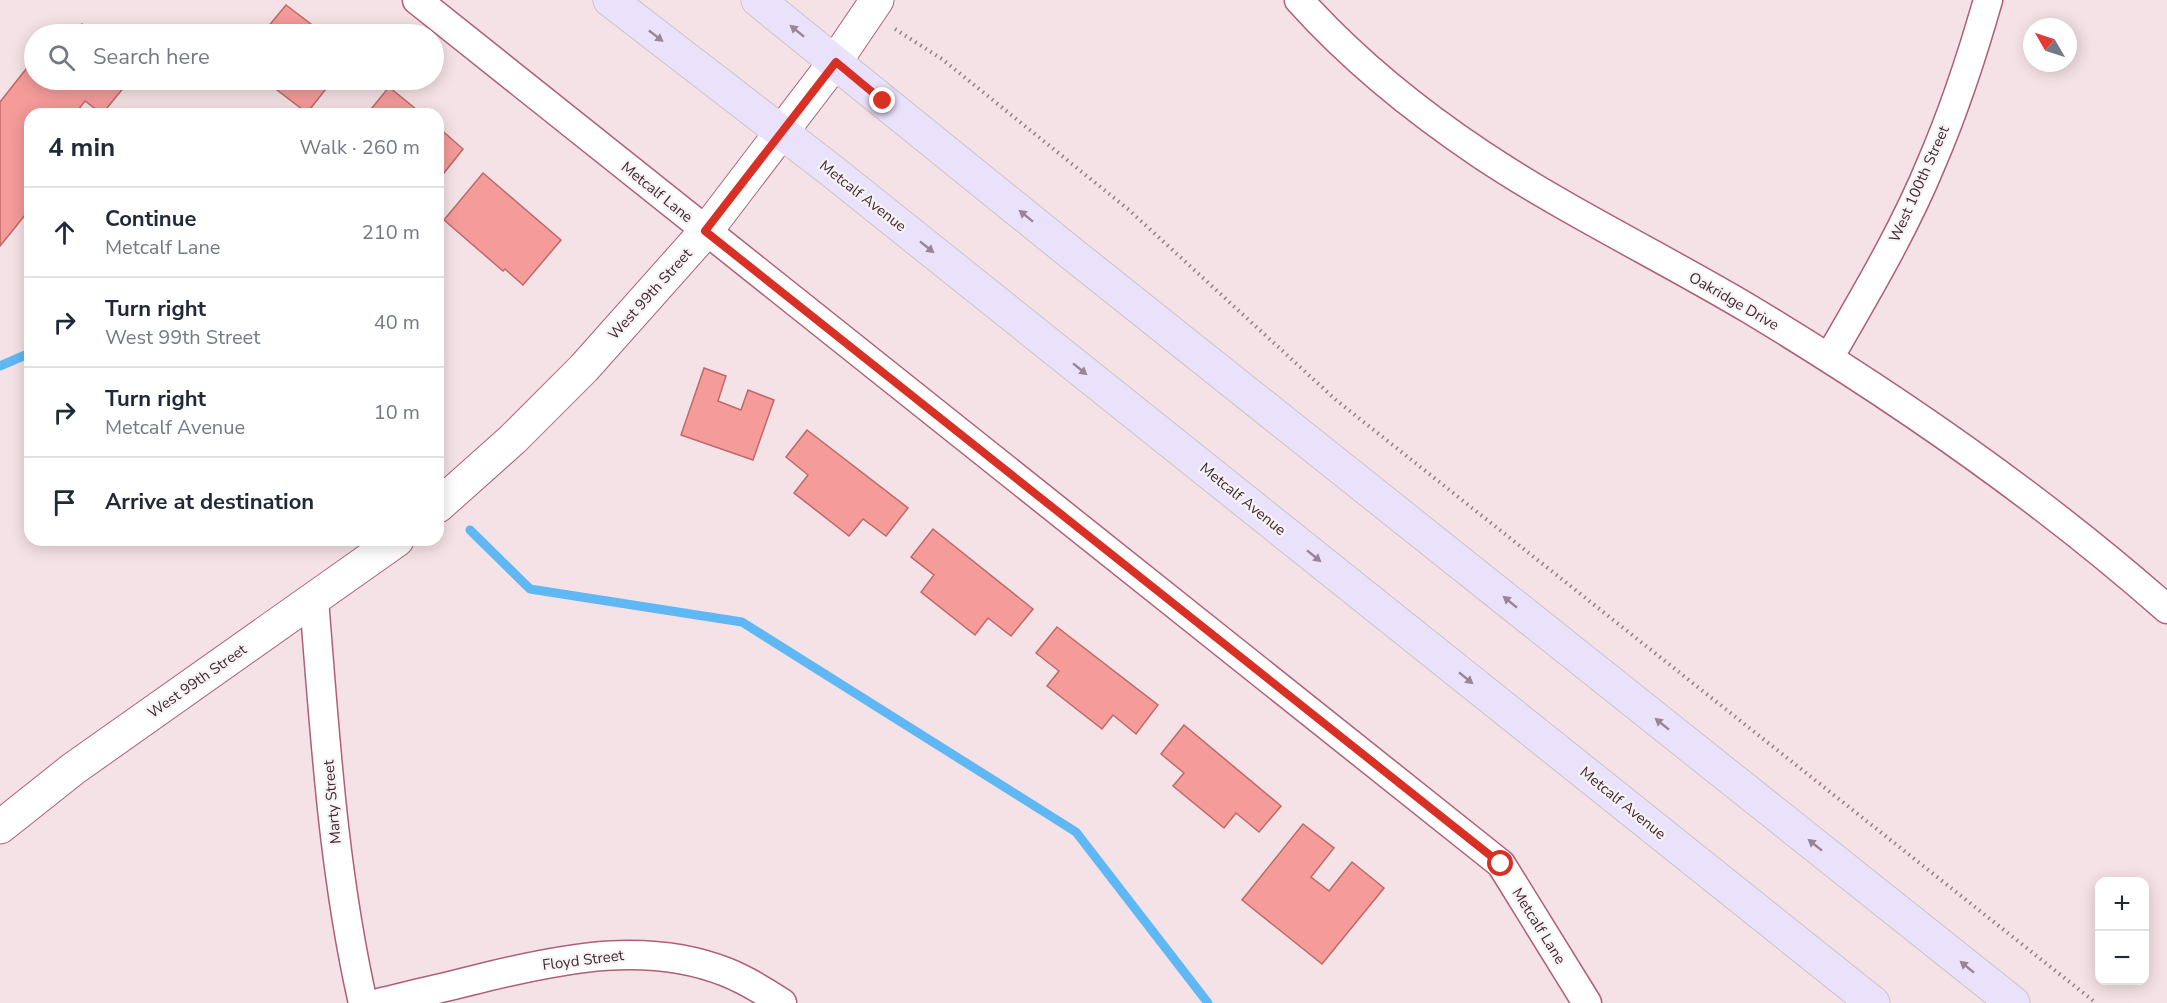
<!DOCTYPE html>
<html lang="en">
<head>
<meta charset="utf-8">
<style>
	body { margin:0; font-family:"Nunito Sans",sans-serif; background:#f2f2f3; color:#1f2937 }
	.controls { position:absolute; right:18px; bottom:18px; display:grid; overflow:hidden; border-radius:12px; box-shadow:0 3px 15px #0003 }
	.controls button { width:54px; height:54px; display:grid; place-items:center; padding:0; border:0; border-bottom:2px solid #e0e1e3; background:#fff; color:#1f2937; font:30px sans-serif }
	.compass { position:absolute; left:2023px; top:18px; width:54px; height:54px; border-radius:50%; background:#fff; box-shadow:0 3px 15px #0003; rotate:309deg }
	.stop { position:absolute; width:18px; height:18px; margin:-14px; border:4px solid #d93025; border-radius:50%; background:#fff }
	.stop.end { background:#d93025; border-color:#fff; box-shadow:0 2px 6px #0008 }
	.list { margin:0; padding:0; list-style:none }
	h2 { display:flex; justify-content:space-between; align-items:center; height:78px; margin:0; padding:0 24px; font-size:26px }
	h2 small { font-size:20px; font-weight:400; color:#747a83 }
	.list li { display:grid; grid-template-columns:39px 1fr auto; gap:18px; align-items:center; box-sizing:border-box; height:90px; padding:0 24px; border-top:2px solid #e0e1e3 }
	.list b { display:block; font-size:22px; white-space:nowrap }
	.list p { margin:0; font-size:20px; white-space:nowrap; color:#747a83 }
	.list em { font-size:20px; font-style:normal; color:#747a83 }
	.icon { flex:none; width:33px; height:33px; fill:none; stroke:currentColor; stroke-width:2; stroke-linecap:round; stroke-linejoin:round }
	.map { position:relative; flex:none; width:2167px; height:1003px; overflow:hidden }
	.search { position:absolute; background:#fff; box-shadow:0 3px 15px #0003; left:24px; top:24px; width:420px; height:66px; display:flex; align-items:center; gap:15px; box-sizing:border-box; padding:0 21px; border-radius:33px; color:#747a83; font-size:22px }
	.panel { position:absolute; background:#fff; box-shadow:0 3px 15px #0003; left:24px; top:108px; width:420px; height:438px; border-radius:18px }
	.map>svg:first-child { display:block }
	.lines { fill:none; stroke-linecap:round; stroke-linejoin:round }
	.stream { stroke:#5fb8f3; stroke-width:9 }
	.building { fill:#f59b9a; stroke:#bd6969; stroke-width:1.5 }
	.minor-casing { stroke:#af5f79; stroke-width:31 }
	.tertiary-casing { stroke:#af5f79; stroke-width:35 }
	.primary-casing { stroke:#ccc3c6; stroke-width:35 }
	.path { stroke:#987d85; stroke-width:4; stroke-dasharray:1.5 4.5; stroke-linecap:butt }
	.minor { stroke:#fff; stroke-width:28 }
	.tertiary { stroke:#fff; stroke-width:33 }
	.primary { stroke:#eae2fa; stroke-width:33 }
	.oneway { fill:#9a8496 }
	.route { stroke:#d93025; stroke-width:8 }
	.labels { text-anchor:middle; stroke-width:4.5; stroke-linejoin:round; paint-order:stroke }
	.street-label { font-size:15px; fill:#4a2732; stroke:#f4f4f4 }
</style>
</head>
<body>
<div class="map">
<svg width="2167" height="1003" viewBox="0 0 2167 1003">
	<rect width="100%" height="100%" fill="#f5e2e6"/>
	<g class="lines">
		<g class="stream">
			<polyline points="0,366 30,353"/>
			<polyline points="470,530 530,589 742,622 1076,832 1208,1003"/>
		</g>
	</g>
	<g class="building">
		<polygon points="286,5 324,34 262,34"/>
		<polygon points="82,24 96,34 74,34"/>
		<polygon points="59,28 68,34 54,34"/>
		<polygon points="34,59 34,80 130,80 102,114 85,101 75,114 30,114 30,209 0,246 0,102"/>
		<polygon points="264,80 333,80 307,113"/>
		<polygon points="389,87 422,114 367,114"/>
		<polygon points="438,127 463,149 440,178 438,176"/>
		<polygon points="483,173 561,240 523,285 505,269 503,271 444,220"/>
		<polygon points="704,368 726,376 718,401 741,410 748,390 774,400 753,460 681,435"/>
		<polygon points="807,430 908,508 886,536 863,519 849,536 794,493 808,475 786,457"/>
		<polygon points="933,529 1033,609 1011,636 988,618 975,635 921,592 934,575 911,557"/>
		<polygon points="1057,627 1158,705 1136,734 1113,715 1102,729 1047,686 1059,671 1036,653"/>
		<polygon points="1184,725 1281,806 1259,832 1236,813 1224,828 1173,786 1184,773 1161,754"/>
		<polygon points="1303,824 1334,848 1311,877 1329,891 1352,862 1384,888 1322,964 1242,900"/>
	</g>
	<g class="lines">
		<g class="minor-casing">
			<g id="minor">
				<polyline points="417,0 1501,864 1587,1003"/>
				<path d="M1299 0C1352 59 1416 111 1482 155 1568 212 1662 257 1751 310 1897 398 2039 496 2167 609"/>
				<path d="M1829 358C1865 295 1903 232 1931 164 1954 111 1972 56 1988 0"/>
				<path d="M314 600C325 735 333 871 363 1003"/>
				<path d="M379 1003C415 994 451 986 486 977 565 958 648 941 726 972 746 980 764 991 782 1003"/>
			</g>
		</g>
		<g class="tertiary-casing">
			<g id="tertiary">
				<polyline points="438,506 513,439 584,368 706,231 835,62 877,0"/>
				<polyline points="0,827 73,769 397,540"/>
			</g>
		</g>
		<g class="primary-casing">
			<g id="primary">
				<polyline points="610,0 832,171 1873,1003"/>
				<polyline points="758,0 1071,253 2013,1003"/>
			</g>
		</g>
		<polyline class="path" points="895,29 942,59 1129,210 1336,400 2096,1003"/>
		<use href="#minor" class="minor"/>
		<use href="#tertiary" class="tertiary"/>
		<use href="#primary" class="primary"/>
	</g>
	<defs><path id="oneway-solid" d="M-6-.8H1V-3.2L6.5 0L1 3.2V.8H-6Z" transform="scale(1.5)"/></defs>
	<g class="oneway">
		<use href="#oneway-solid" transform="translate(797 31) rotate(-141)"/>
		<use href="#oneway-solid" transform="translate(656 36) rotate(38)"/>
		<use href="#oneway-solid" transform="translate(1026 216) rotate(-141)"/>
		<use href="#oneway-solid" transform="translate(927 247) rotate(39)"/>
		<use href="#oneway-solid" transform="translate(1080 369) rotate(39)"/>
		<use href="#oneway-solid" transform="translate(1314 556) rotate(39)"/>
		<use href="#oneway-solid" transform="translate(1510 602) rotate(-141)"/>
		<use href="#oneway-solid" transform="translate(1466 678) rotate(39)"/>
		<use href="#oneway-solid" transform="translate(1662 724) rotate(-141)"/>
		<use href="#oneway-solid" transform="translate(1815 845) rotate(-141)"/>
		<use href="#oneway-solid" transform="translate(1967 967) rotate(-141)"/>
	</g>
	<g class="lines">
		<polyline class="route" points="883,101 836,62 705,231 1501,864"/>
	</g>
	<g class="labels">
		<g class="street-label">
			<text transform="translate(1919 184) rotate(-66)" y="5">West 100th Street</text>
			<text transform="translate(657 192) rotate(39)" y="5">Metcalf Lane</text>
			<text transform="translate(863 196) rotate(38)" y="5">Metcalf Avenue</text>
			<text transform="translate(650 294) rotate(-48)" y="5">West 99th Street</text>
			<text transform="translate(1734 301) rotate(30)" y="5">Oakridge Drive</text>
			<text transform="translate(1243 499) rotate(39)" y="5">Metcalf Avenue</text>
			<text transform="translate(197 681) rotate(-35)" y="5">West 99th Street</text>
			<text transform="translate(332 802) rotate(-95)" y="5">Marty Street</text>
			<text transform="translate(1623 803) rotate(39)" y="5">Metcalf Avenue</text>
			<text transform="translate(1539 926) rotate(58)" y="5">Metcalf Lane</text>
			<text transform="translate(583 960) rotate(-7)" y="5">Floyd Street</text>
		</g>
	</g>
</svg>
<div class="controls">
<button>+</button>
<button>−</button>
</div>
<svg class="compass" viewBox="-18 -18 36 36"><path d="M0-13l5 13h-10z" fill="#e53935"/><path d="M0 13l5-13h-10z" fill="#747a83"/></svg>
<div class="stop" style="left:1501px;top:864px"></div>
<div class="stop end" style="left:883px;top:101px"></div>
<div class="search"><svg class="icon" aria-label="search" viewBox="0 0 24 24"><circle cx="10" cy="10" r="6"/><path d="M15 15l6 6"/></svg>Search here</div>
<section class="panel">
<h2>4 min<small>Walk · 260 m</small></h2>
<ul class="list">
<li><svg class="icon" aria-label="ahead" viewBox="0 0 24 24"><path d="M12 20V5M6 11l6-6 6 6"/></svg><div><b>Continue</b><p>Metcalf Lane</p></div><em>210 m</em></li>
<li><svg class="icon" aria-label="right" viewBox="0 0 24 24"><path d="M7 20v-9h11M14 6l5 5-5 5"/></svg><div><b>Turn right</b><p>West 99th Street</p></div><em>40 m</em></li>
<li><svg class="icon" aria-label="right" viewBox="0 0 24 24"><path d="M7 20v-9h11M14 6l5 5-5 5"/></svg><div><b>Turn right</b><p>Metcalf Avenue</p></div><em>10 m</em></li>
<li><svg class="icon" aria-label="arrive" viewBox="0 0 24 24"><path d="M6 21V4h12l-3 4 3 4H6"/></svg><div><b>Arrive at destination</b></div></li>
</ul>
</section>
</div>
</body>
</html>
